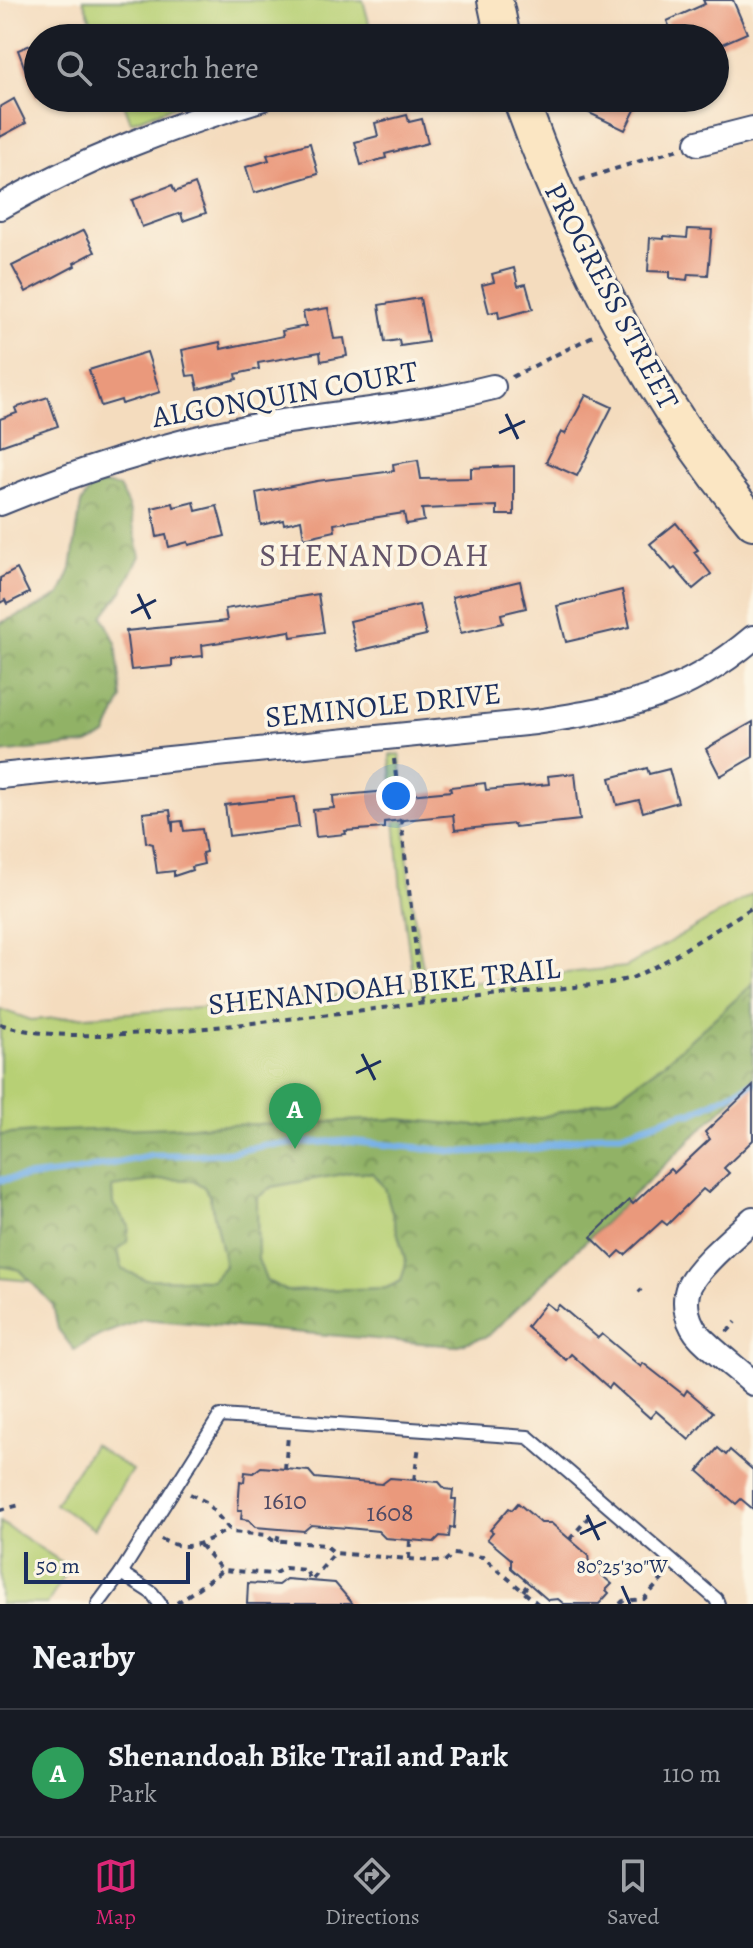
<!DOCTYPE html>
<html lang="en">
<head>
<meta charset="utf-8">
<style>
	body { margin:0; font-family:Alegreya,serif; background:#20242c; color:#f1f3f6 }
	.scale { position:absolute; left:24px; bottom:20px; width:166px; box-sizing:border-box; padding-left:8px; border:4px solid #1b2f5e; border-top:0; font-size:22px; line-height:28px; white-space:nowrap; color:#1b2f5e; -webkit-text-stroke:6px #fcf5e5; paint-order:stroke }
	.you { position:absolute; left:396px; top:796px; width:28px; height:28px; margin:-20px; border:6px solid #fff; border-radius:50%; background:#1a73e8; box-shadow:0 0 0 12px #1a73e833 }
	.badge { display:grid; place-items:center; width:52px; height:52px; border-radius:50%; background:#db2777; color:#fff; font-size:26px; font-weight:700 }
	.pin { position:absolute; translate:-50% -66px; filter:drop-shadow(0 2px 4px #0008) }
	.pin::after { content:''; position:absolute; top:42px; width:28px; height:24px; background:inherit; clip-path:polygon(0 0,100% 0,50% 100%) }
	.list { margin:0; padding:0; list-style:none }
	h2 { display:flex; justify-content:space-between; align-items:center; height:104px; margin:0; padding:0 32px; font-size:34px }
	h2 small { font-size:26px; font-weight:400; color:#9ea1a6 }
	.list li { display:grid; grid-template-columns:52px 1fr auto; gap:24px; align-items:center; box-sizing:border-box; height:128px; padding:0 32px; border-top:2px solid #363941 }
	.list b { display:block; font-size:30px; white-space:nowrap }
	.list p { margin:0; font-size:26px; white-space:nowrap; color:#9ea1a6 }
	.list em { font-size:26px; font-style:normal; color:#9ea1a6 }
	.icon { flex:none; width:44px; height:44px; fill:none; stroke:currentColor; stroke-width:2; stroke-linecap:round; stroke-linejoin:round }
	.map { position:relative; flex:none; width:753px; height:1604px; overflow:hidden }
	.search { position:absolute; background:#171b24; box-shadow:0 2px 6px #0004; left:24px; right:24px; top:24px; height:88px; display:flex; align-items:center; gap:20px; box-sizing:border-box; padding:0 28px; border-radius:44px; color:#9ea1a6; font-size:30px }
	.sheet { height:232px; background:#171b24 }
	nav { display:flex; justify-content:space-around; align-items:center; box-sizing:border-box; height:112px; border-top:2px solid #363941; background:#171b24; font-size:22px; color:#9ea1a6 }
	nav a { display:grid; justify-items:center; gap:4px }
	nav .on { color:#db2777 }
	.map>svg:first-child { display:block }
	.green { fill:#b7d075; stroke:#69806a; stroke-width:2 }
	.forest { fill:url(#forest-crowns); stroke:#567062; stroke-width:2; fill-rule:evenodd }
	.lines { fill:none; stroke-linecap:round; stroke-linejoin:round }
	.stream { stroke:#77b1e7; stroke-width:7 }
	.building { fill:#ea997b }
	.lane-casing { stroke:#3c496c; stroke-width:16 }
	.street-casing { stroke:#3c496c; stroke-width:28 }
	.secondary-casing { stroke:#3c496c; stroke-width:38 }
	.path { stroke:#3c496c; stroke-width:4; stroke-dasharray:6 6; stroke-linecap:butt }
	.lane { stroke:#fff; stroke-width:12 }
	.street { stroke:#fff; stroke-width:24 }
	.secondary { stroke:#fbe6c3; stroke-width:34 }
	.ticks { fill:none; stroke:#1b2f5e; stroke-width:3 }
	.labels { text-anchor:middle; stroke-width:7; stroke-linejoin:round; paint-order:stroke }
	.number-label { font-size:26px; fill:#4f4a65 }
	.street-label { font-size:30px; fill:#1b2f5e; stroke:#fcf5e5 }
	.neighbourhood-label { font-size:32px; letter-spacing:2px; fill:#635468; stroke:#fcf5e5 }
	.ticks-label { font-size:20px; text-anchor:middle; fill:#1b2f5e; stroke:#fcf5e5; stroke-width:7; stroke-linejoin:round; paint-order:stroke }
</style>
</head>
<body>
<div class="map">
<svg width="753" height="1604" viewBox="0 0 753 1604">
	<defs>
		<pattern id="forest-crowns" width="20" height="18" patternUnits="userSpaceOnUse" patternTransform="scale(2)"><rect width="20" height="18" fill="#91b266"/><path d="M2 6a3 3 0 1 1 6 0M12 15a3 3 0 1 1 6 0" fill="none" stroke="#769157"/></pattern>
	</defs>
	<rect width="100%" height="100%" fill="#fcf5e5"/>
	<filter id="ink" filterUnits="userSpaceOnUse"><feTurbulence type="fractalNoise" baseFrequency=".0125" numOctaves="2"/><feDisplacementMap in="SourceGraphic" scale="16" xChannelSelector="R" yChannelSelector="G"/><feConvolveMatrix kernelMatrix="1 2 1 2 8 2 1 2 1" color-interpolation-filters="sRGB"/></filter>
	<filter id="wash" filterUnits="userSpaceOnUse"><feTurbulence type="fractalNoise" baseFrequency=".006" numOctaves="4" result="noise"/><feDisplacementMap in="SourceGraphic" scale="32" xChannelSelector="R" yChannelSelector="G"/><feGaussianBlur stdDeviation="1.8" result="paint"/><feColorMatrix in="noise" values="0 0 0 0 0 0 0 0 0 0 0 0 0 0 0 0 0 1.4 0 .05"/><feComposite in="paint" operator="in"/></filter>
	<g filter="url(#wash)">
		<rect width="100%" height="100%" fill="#f4dcbe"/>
		<g class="green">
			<polygon points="83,0 363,0 373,38 98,38"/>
			<polygon points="122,98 196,98 131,122"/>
			<polygon points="400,754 410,890 426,987 626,967 753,894 753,999 421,1306 92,1287 0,1278 0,1009 31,1020 226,1006 414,988 401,891 390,755"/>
			<polygon points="93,1445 132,1470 94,1529 55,1504"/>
			<polygon points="0,1522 60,1561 66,1574 47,1604 0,1604"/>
		</g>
		<g class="forest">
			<polygon points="104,484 119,487 129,508 140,556 123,590 103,616 116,643 122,699 106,735 88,744 0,753 0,623 34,609 60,595 71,569 81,503 90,489"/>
			<path d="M753 984V1079L488 1336 455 1346 143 1319 101 1335 74 1350 58 1329 53 1305 20 1270 0 1266V1135L34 1132 399 1119 477 1126 538 1118 616 1097 665 1062ZM353 1172 373 1173 385 1188 406 1263 401 1281 386 1288 286 1291 266 1280 258 1259 257 1198 272 1187ZM164 1179 191 1180 203 1186 210 1197 225 1266 212 1280 145 1279 122 1269 118 1250 127 1242 129 1226 113 1204 112 1187Z"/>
		</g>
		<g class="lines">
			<polyline class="stream" points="0,1180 71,1172 153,1155 189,1155 233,1152 265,1145 347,1141 463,1152 537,1148 603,1134 621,1134 683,1113 692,1113 753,1083"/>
		</g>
		<g id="blocks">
			<g class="building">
				<polygon points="703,0 733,0 747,33 715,47 715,38 674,38 667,21 705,4"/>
				<polygon points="38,42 38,98 36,98 18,50"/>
				<polygon points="558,98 641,98 625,130"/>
				<polygon points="14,99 26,123 0,137 0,107"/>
				<polygon points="407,115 409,122 422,119 428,143 385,154 386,158 361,165 355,142 378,136 375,123"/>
				<polygon points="310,143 318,174 254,193 246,167 269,160 267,155"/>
				<polygon points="195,184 206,213 183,221 181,213 142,227 132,200 172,185 175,192"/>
				<polygon points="688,229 712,230 708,275 688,274 687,280 670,278 670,272 648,271 650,238 664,239 664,236 687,238"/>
				<polygon points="84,230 95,252 74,263 75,266 26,292 12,266"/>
				<polygon points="514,268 518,286 526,284 533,309 499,318 498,311 489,313 482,285 494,282 492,274"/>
				<polygon points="420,298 428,342 400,346 399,340 385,342 379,305"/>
				<polygon points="328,308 334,339 344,338 347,356 321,361 320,352 258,363 259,369 236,374 237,379 198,389 195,375 187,376 182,350 220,342 221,349 283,336 282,331 306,326 303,312"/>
				<polygon points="147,352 160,392 122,404 121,400 101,406 89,370"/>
				<polygon points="586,395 612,407 577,476 546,462 561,432 565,434"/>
				<polygon points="48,397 58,426 0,446 0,419 17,413 15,408"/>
				<polygon points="418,460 421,479 471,478 471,468 514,466 514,515 497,515 497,506 422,509 424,521 406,524 404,513 334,524 335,531 304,538 301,520 284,524 283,520 261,525 256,493 317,481 394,471 393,464"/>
				<polygon points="194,502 196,511 217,506 225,536 189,545 188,542 169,547 166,535 157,537 152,508 173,503 174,507"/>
				<polygon points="676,523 698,550 694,552 711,574 693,589 675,568 672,570 650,544"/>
				<polygon points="17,569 29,593 7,604 5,600 0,603 0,578"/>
				<polygon points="520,581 526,608 501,614 503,623 461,633 452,597"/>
				<polygon points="622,590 630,627 566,642 557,606"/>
				<polygon points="318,594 324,632 291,637 290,631 202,645 203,656 172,659 172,666 131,670 126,631 227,621 225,609"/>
				<polygon points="419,605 426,635 357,651 350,621"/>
				<polygon points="753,722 753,757 720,776 706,749"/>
				<polygon points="647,768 649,774 669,769 678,802 643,812 639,800 617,805 610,778"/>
				<polygon points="575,773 580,820 515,827 514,824 455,830 453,815 384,822 384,828 345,831 346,834 316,837 313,810 334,808 333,796 388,791 388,797 451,791 450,787 485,783 486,790 549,784 548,776"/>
				<polygon points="295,797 299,827 229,836 225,805"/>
				<polygon points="170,810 173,832 173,822 182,821 184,831 202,829 206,852 202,853 204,864 191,867 192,870 174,876 174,871 157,873 153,844 146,842 143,813"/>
				<polygon points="753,1086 753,1140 724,1168 729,1173 708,1193 703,1189 667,1225 662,1221 625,1255 620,1251 613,1258 591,1237 629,1200 633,1204 670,1169 674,1173 710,1139 705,1132"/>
				<polygon points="546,1303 555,1310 559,1305 598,1338 602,1334 641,1367 643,1363 684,1395 687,1390 713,1412 689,1440 656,1411 650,1418 612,1384 609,1388 571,1354 566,1360 527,1327"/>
				<polygon points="718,1448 726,1455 730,1450 753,1470 753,1509 741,1499 736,1504 698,1471"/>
				<polygon points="261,1467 309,1471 315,1478 346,1481 382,1484 390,1478 439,1482 445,1489 453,1490 452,1499 456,1499 454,1528 450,1527 449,1537 440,1536 434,1542 385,1538 378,1531 348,1528 311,1525 304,1531 255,1527 249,1520 241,1519 242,1510 238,1510 240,1481 244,1482 245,1472 253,1473"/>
				<polygon points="518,1503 541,1523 551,1523 588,1555 589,1564 612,1584 606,1590 609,1593 599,1604 564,1604 558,1599 548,1600 511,1568 511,1559 487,1539 493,1532 490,1530 509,1508 512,1510"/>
				<polygon points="286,1579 335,1583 353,1604 247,1604 248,1583 278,1585"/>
			</g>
		</g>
	</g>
	<g filter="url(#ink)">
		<use href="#blocks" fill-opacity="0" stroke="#3c496c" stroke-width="2"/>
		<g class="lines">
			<g class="lane-casing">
				<g id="lane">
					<polyline points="121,1573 152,1593 160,1604"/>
					<polyline points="98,1604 121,1573 220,1416 528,1437 716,1599 718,1604"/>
				</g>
			</g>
			<g class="street-casing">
				<g id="street">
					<polyline points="698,143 753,129"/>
					<path d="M0 207C84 159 172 126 263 98"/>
					<path d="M0 503C80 470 161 445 245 428 300 418 354 413 409 404 437 400 465 394 493 387"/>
					<path d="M0 776 535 722C624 708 682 698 753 638"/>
					<path d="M753 1219C736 1235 698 1266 689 1286 682 1304 688 1325 701 1338 717 1354 736 1368 753 1383"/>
				</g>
			</g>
			<g class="secondary-casing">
				<g id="secondary">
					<polyline points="495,0 503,38"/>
					<path d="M520 98C575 250 649 397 753 522"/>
				</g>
			</g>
			<g class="path">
				<polyline points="580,180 678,149"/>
				<polyline points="512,377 597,334"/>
				<polyline points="394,759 422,1003"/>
				<path d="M0 1024C40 1037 85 1036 127 1034 189 1031 252 1023 314 1016 413 1004 511 994 610 983L632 978 659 965 753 907"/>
				<polyline points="639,1290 641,1292"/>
				<polyline points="727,1332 736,1322"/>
				<polyline points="285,1469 288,1436"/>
				<polyline points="414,1480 419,1446"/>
				<polyline points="190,1494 206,1502 232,1532 267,1535 272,1540 325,1545 335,1553 444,1562 453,1554 483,1557 538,1604"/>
				<polyline points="0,1510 20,1505"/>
				<path d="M161 1539C187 1554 205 1542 229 1529"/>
				<polyline points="570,1539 592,1513"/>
				<polyline points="277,1541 280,1529"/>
				<polyline points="200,1545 222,1570"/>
				<polyline points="409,1559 410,1540"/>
				<polyline points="523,1591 529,1583"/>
				<polyline points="177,1603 223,1570 273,1574 285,1568 306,1570 311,1581 335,1553"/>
				<polyline points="620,1604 623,1601 644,1599 666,1575"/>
			</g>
			<use href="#lane" class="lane"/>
			<use href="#street" class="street"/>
			<use href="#secondary" class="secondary"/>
		</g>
	</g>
	<path class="ticks" d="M506 414 518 439M499 433 525 421M138 594 150 619M131 613 156 600M362 1054 375 1080M356 1073 381 1061M587 1515 599 1540M580 1534 606 1522M622 1586 630 1604"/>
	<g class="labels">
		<g class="number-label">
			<text x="285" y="1509">1610</text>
			<text x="390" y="1521">1608</text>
		</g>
		<g class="street-label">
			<text transform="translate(612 296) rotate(62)" y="10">PROGRESS STREET</text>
			<text transform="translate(285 394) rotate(-10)" y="10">ALGONQUIN COURT</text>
			<text transform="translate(383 705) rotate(-6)" y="10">SEMINOLE DRIVE</text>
			<text transform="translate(384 986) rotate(-6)" y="10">SHENANDOAH BIKE TRAIL</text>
		</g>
		<g class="neighbourhood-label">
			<text x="375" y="566">SHENANDOAH</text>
		</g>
	</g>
	<g class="ticks-label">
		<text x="622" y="1573">80°25'30"W</text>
	</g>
</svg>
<div class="scale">50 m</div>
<div class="you"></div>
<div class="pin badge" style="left:295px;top:1149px;background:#2e9e5b">A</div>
<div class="search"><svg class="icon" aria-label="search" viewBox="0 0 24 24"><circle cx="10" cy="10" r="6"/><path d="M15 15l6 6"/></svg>Search here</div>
</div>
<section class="sheet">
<h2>Nearby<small></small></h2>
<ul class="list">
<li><span class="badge" style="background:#2e9e5b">A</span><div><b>Shenandoah Bike Trail and Park</b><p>Park</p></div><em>110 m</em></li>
</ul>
</section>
<nav>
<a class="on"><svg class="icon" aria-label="map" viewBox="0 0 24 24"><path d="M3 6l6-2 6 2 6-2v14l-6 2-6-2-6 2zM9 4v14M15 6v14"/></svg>Map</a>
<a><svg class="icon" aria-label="directions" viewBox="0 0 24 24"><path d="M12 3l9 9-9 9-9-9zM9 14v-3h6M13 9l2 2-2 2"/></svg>Directions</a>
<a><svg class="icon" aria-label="saved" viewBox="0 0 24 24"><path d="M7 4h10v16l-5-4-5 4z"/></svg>Saved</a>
</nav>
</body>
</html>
